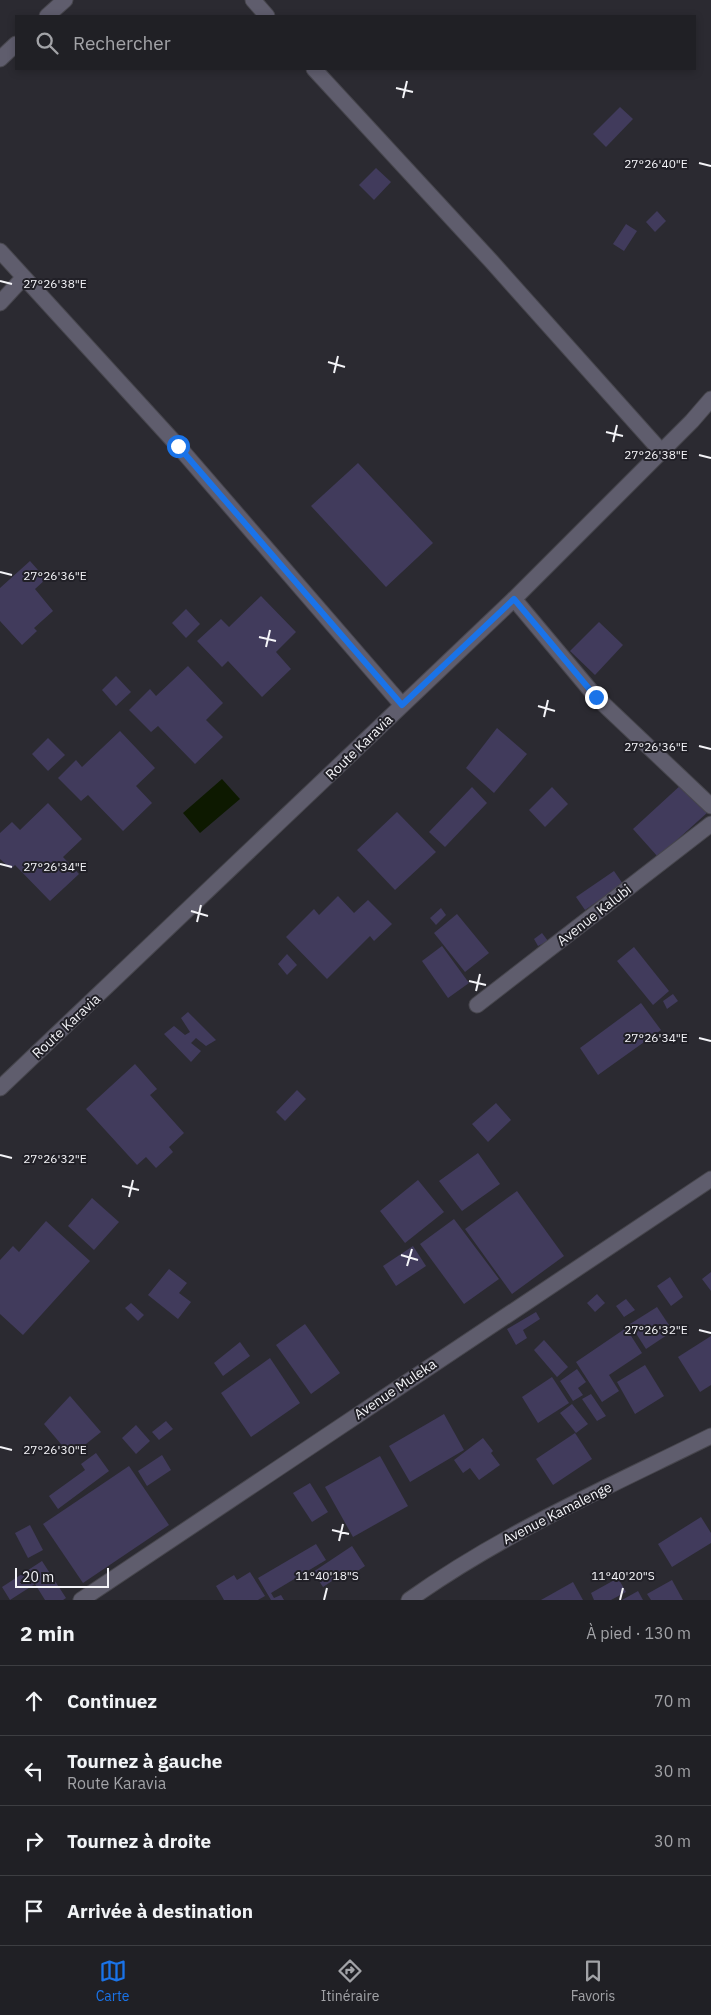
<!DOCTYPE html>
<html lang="fr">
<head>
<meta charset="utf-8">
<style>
	body { margin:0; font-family:"IBM Plex Sans",sans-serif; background:#2d2d32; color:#f1f3f6 }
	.scale { position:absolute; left:15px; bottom:12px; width:94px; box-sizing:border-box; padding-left:5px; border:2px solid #f4f4f8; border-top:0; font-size:14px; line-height:18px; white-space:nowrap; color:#f4f4f8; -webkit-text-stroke:4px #212027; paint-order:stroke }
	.stop { position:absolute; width:15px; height:15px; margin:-11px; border:4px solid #1a73e8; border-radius:50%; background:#fff }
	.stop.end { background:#1a73e8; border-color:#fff; box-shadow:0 1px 5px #0008 }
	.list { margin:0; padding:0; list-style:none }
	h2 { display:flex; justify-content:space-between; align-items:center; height:65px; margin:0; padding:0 20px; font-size:21px }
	h2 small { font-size:16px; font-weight:400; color:#a2a3a7 }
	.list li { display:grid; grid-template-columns:32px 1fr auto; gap:15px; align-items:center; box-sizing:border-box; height:70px; padding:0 20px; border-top:1px solid #3d3e42 }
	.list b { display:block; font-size:19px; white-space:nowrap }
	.list p { margin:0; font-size:16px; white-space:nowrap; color:#a2a3a7 }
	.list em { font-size:16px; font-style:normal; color:#a2a3a7 }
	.icon { flex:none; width:28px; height:28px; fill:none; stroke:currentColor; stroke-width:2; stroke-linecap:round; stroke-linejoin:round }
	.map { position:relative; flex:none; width:711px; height:1600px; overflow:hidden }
	.search { position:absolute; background:#202025; box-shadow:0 2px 8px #0003; left:15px; right:15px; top:15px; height:55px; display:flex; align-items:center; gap:12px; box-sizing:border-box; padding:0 18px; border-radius:0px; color:#a2a3a7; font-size:19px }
	.sheet { height:345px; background:#202025 }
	nav { display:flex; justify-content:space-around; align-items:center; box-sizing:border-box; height:70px; border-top:1px solid #3d3e42; background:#202025; font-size:14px; color:#a2a3a7 }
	nav a { display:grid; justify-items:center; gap:2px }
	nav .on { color:#1a73e8 }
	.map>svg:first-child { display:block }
	.water { fill:#0d1900 }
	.building { fill:#413b5c }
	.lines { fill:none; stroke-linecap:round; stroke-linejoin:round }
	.minor-casing { stroke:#47464d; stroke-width:17 }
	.minor { stroke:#5f5d6d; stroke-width:15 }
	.route { stroke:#1a73e8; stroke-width:6 }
	.ticks { fill:none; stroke:#f4f4f8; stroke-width:2 }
	.labels { text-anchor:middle; stroke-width:4; stroke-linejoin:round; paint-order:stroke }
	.street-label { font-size:14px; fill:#f4f4f8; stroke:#212027 }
	.ticks-label { font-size:12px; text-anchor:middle; fill:#f4f4f8; stroke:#212027; stroke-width:4; stroke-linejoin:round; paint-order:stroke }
</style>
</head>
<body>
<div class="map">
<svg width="711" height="1600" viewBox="0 0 711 1600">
	<rect width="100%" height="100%" fill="#2b2a31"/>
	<polygon class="water" points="222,779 240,799 200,833 183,813"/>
	<g class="building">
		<polygon points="620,107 633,119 606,147 593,134"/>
		<polygon points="376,168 391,182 374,200 359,185"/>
		<polygon points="657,211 666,221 655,232 646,222"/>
		<polygon points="626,224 637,231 624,251 613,244"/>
		<polygon points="358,463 433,543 386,587 311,506"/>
		<polygon points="30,561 46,579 35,589 53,611 34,628 37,631 22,645 0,621 0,588"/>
		<polygon points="261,596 296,632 276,652 291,669 262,697 228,661 222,667 197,641 221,619 229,627"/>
		<polygon points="186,609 200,624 186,638 172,623"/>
		<polygon points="599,622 623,645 595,675 570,651"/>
		<polygon points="188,666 223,703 206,720 223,737 195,764 158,726 151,732 129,710 150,689 156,696"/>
		<polygon points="116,676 131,692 116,706 102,690"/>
		<polygon points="497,728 527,754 494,793 466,768"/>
		<polygon points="120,731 155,768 136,786 152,803 123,831 88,795 81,801 58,778 76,760 82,767"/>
		<polygon points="48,738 65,755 48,771 32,754"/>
		<polygon points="682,784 708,812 658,857 633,829"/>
		<polygon points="472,787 487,803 445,847 429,832"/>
		<polygon points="552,787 568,804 545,827 529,810"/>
		<polygon points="48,803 82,839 63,857 79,874 50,901 15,865 11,869 0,859 0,833 12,822 20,830"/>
		<polygon points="397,812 436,852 395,890 357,850"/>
		<polygon points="614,871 623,884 585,910 576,897"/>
		<polygon points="338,896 354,913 368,900 392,924 374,941 370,936 327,979 286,937 314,909 319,915"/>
		<polygon points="441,908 446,915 436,925 430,918"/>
		<polygon points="457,914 489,953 465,972 434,933"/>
		<polygon points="542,933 548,941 538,946 534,939"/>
		<polygon points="442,946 469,983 448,998 422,961"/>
		<polygon points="634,947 669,991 653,1005 617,961"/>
		<polygon points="287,954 297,965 287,975 278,964"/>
		<polygon points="673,994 678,1001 667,1009 663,1001"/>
		<polygon points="641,1003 661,1030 598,1075 580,1048"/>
		<polygon points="188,1012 216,1040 206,1046 196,1038 191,1043 201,1051 191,1062 164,1034 174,1026 185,1035 190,1032 181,1018"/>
		<polygon points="135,1064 157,1089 150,1095 184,1133 169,1147 173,1152 156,1168 146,1157 137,1165 86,1109"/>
		<polygon points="297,1090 306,1099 285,1121 276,1112"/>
		<polygon points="496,1103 511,1120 488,1142 472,1124"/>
		<polygon points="478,1153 500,1184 462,1211 439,1181"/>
		<polygon points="418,1180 444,1212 405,1243 380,1211"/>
		<polygon points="517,1191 564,1256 512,1294 465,1229"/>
		<polygon points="92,1198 119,1222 94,1250 68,1226"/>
		<polygon points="454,1219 499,1279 464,1304 420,1244"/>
		<polygon points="46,1221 90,1261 23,1335 0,1314 0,1260 13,1246 19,1252"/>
		<polygon points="413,1246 426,1266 396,1286 383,1266"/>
		<polygon points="169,1269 187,1283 179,1293 191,1302 178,1319 148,1295"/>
		<polygon points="711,1272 711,1291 702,1279"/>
		<polygon points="670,1277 683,1297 671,1306 657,1286"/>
		<polygon points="597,1294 605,1303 595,1312 587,1303"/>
		<polygon points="626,1299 635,1310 624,1317 616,1306"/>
		<polygon points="131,1303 144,1315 138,1321 125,1308"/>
		<polygon points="657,1307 673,1331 646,1349 630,1324"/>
		<polygon points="536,1312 540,1319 523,1330 527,1338 516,1345 507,1329"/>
		<polygon points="305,1324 340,1373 311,1394 276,1345"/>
		<polygon points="626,1328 642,1353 609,1375 619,1391 602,1402 576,1362"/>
		<polygon points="711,1336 711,1385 700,1392 678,1357"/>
		<polygon points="544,1340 568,1367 557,1377 534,1350"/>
		<polygon points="240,1342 250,1356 223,1376 214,1363"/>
		<polygon points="270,1358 300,1403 251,1437 221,1393"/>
		<polygon points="645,1365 664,1396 635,1414 617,1382"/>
		<polygon points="577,1369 586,1382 578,1388 583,1395 573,1401 560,1381"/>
		<polygon points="552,1377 569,1403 538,1423 522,1397"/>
		<polygon points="591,1394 606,1416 597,1421 582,1399"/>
		<polygon points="70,1396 101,1432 71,1456 44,1424"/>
		<polygon points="572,1404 588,1424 576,1433 560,1413"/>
		<polygon points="444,1414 464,1450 410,1482 389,1446"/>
		<polygon points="166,1421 173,1429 159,1440 152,1432"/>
		<polygon points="136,1425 150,1441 136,1454 122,1438"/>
		<polygon points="575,1433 592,1459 553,1485 536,1459"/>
		<polygon points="483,1438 493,1451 491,1453 500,1465 479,1480 470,1468 463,1473 454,1460"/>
		<polygon points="96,1453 109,1471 58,1509 49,1496 85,1470 81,1464"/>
		<polygon points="162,1455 171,1470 147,1486 138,1471"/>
		<polygon points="380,1456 408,1506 353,1537 325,1487"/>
		<polygon points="129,1466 169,1525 83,1583 43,1524"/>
		<polygon points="310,1483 328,1512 312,1522 293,1493"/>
		<polygon points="701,1517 711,1533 711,1543 672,1567 658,1544"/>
		<polygon points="30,1525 43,1550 28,1558 15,1533"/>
		<polygon points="316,1544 326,1560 271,1593 274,1598 281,1595 284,1600 271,1600 258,1578"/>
		<polygon points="352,1546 365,1566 341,1582 338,1577 323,1587 313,1572"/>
		<polygon points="42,1561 66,1598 63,1600 45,1600 35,1584 10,1600 2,1587"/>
		<polygon points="250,1572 265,1596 258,1600 224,1600 216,1586 234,1575 237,1580"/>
		<polygon points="618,1578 626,1592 611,1600 594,1600 591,1593"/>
		<polygon points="672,1580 683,1600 651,1600 647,1594"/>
		<polygon points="573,1582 583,1600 541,1600"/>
		<polygon points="638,1591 643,1600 622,1600"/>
	</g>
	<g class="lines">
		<g class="minor-casing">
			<g id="minor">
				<polyline points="253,0 267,16"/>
				<polyline points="47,16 65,0"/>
				<polyline points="0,59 16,44"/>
				<polyline points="314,69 492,262 660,450"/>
				<polyline points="0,251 178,446 402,705"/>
				<polyline points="0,303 23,278"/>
				<polyline points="514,599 596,697 711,806"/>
				<polyline points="477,1005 711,824"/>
				<polyline points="0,1088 514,599 692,421 711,399"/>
				<polyline points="81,1600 711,1179"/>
				<path d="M409 1600C503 1533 608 1487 711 1436"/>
			</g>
		</g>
		<use href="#minor" class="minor"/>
	</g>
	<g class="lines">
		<polyline class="route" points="178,446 402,705 514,599 596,697"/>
	</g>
	<path class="ticks" d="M396 88 413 92M403 98 407 81M699 163 711 166M0 281 12 284M328 362 345 367M334 373 338 356M606 432 623 436M613 442 617 425M699 455 711 458M0 572 12 575M259 637 276 641M266 647 270 630M538 706 555 711M544 717 548 700M699 746 711 749M0 864 12 867M191 911 208 916M197 922 201 905M469 981 486 985M476 991 480 974M699 1038 711 1041M0 1155 12 1158M122 1186 139 1190M129 1197 133 1180M401 1255 418 1260M407 1266 412 1249M699 1330 711 1333M0 1447 12 1450M332 1530 349 1534M339 1541 343 1524M324 1600 327 1588M620 1600 623 1588"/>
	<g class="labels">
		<g class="street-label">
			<text transform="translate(359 747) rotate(-44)" y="5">Route Karavia</text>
			<text transform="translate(594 915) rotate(-38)" y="5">Avenue Kalubi</text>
			<text transform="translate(66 1026) rotate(-43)" y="5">Route Karavia</text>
			<text transform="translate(395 1389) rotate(-34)" y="5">Avenue Muleka</text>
			<text transform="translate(557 1513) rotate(-27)" y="5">Avenue Kamalenge</text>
		</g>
	</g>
	<g class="ticks-label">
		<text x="656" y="168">27°26'40"E</text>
		<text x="55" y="288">27°26'38"E</text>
		<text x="656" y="459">27°26'38"E</text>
		<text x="55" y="580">27°26'36"E</text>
		<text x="656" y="751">27°26'36"E</text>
		<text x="55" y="871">27°26'34"E</text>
		<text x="656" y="1042">27°26'34"E</text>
		<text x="55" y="1163">27°26'32"E</text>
		<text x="656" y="1334">27°26'32"E</text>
		<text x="55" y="1454">27°26'30"E</text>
		<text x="327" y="1580">11°40'18"S</text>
		<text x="623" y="1580">11°40'20"S</text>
	</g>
</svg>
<div class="scale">20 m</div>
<div class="stop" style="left:178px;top:446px"></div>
<div class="stop end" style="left:596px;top:697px"></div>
<div class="search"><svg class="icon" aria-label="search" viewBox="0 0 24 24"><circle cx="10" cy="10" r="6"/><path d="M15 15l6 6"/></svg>Rechercher</div>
</div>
<section class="sheet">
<h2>2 min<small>À pied · 130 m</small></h2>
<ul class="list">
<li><svg class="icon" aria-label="ahead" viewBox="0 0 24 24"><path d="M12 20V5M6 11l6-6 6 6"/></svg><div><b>Continuez</b></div><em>70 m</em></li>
<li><svg class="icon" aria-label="left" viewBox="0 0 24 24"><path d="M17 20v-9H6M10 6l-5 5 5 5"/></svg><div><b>Tournez à gauche</b><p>Route Karavia</p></div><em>30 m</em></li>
<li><svg class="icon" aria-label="right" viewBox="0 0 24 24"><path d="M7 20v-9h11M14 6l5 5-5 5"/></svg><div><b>Tournez à droite</b></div><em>30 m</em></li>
<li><svg class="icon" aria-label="arrive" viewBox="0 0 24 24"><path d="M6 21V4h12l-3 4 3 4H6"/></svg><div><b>Arrivée à destination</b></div></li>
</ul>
</section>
<nav>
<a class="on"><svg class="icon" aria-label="map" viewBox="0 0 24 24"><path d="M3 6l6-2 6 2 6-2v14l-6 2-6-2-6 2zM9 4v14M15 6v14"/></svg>Carte</a>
<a><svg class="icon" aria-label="directions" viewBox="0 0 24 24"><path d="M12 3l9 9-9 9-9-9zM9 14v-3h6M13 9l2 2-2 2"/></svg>Itinéraire</a>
<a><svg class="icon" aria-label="saved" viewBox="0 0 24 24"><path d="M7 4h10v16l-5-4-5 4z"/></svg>Favoris</a>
</nav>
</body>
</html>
